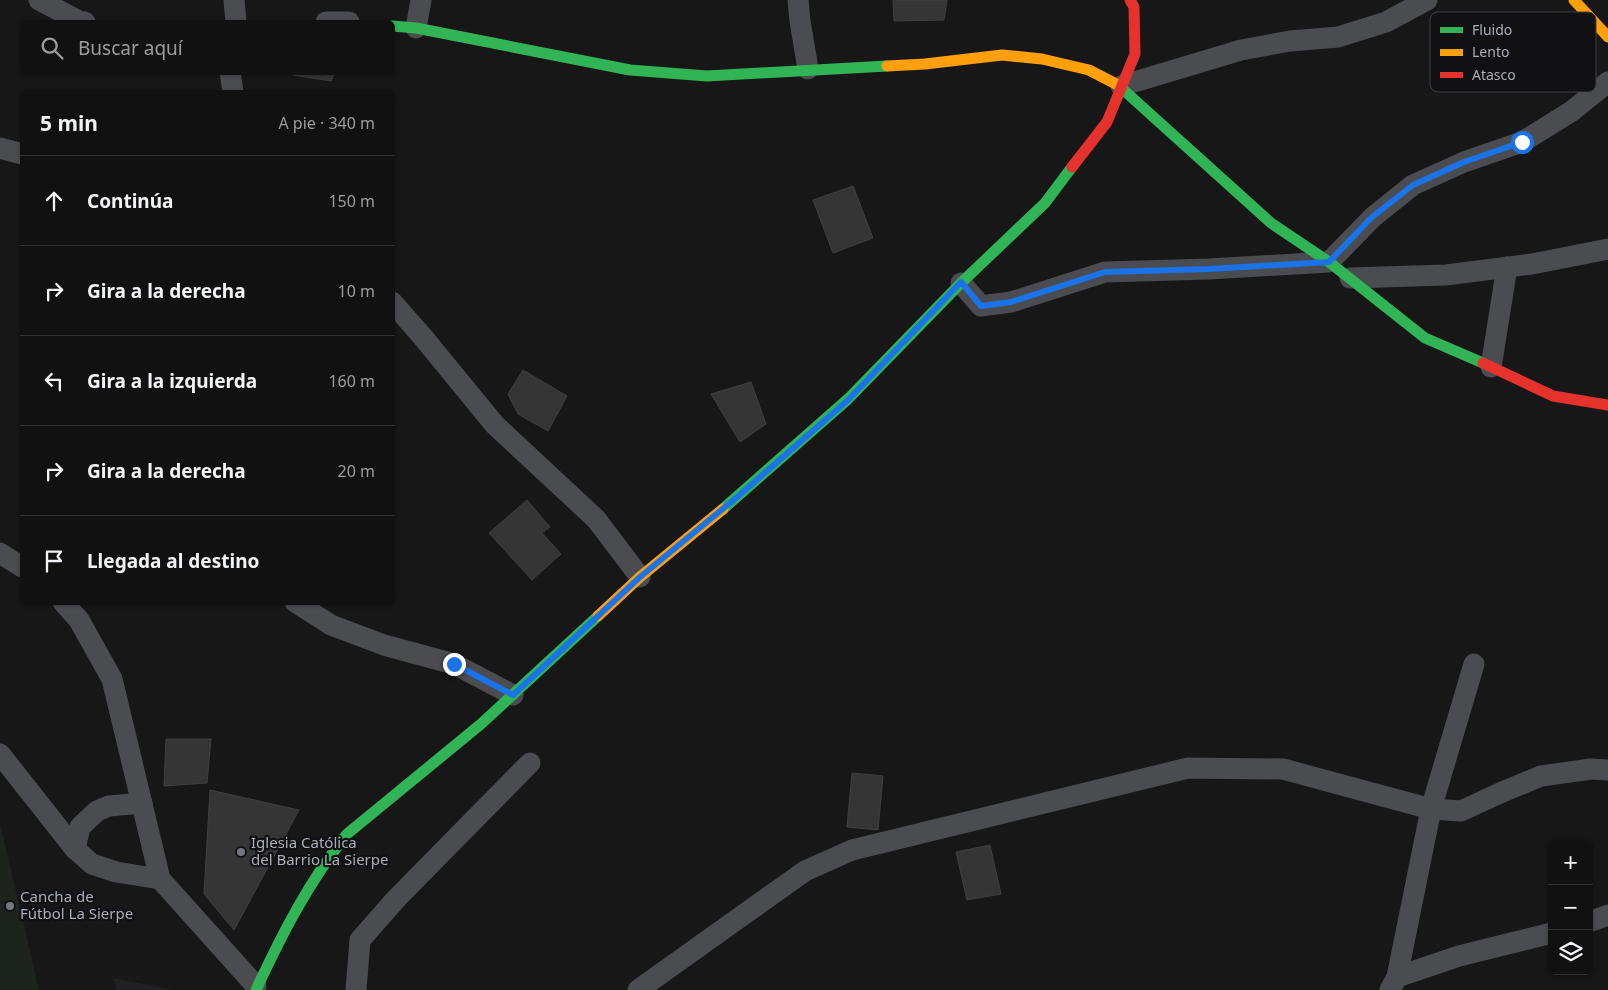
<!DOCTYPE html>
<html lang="es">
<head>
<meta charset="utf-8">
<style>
	body { margin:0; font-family:"Noto Sans",sans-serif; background:#1a1a1a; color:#f1f3f6 }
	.controls { position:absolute; right:15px; bottom:15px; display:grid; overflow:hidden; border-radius:8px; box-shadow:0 1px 4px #0004 }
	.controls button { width:45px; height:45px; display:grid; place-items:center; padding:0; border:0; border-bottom:1px solid #303131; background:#111; color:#f1f3f6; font:25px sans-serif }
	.stop { position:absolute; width:15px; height:15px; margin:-11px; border:4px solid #1a73e8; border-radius:50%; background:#fff }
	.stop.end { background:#1a73e8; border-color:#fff; box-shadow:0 1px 5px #0008 }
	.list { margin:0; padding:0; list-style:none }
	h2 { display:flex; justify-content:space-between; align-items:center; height:65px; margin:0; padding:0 20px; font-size:21px }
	h2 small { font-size:16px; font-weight:400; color:#9c9d9f }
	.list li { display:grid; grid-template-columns:32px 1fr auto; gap:15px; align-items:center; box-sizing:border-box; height:90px; padding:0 20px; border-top:1px solid #303131 }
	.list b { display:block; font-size:19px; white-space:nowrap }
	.list em { font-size:16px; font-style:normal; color:#9c9d9f }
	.icon { flex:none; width:28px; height:28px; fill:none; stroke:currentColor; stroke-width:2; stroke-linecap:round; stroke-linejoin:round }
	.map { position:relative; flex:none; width:1608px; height:990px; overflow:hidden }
	.search { position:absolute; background:#111; box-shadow:0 1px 4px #0004; left:20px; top:20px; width:375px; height:55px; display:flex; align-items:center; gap:12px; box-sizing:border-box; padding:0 18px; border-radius:8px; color:#9c9d9f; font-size:19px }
	.panel { position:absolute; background:#111; box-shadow:0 1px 4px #0004; left:20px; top:90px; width:375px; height:515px; border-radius:8px }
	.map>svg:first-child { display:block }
	.built { fill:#212123 }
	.green { fill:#1d241e }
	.building { fill:#353536; stroke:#3f4043 }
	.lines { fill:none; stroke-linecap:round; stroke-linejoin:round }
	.street { stroke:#4b4c50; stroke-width:21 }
	.fast { stroke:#30b455; stroke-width:11 }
	.slow { stroke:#ff9f0a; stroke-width:11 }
	.jam { stroke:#e5322d; stroke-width:11 }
	.route { stroke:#1a73e8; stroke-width:6 }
	.poi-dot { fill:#757880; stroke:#111113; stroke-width:2 }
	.labels { text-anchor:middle; stroke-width:4.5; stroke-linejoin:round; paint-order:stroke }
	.poi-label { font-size:15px; fill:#a8adb8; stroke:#111113; text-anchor:start }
	.key { fill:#111113; stroke:#3e4045; stroke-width:1 }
	.key-label { font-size:14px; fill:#a8adb8 }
</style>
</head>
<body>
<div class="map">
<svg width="1608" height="990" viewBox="0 0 1608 990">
	<rect width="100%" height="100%" fill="#171717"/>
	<polygon class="built" points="113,978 168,989 170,990 117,990"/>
	<polygon class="green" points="0,823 39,990 0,990"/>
	<g class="building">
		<polygon points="893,0 947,0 944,20 894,21"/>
		<polygon points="294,72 335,72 331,81 293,75"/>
		<polygon points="853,186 873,238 833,253 813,200"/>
		<polygon points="523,370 567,396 548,431 518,414 508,394"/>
		<polygon points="751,382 766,424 740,442 711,394"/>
		<polygon points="527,500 550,527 542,533 561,554 532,580 489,533"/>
		<polygon points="166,739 211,739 207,783 164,786"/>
		<polygon points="852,773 883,776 878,830 847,827"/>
		<polygon points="210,790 299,810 234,930 204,894"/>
		<polygon points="990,845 1001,894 967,900 956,852"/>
	</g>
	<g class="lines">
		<g class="street">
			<polyline points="39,0 79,21 85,22"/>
			<polyline points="234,0 236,22"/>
			<polyline points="798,0 800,21 808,69"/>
			<polyline points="326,22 349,22"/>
			<polyline points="416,28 421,0"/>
			<polyline points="230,72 233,92"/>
			<polyline points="1121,86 1241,50 1290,41 1338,37 1386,22 1427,0"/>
			<polyline points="0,148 22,154"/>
			<polyline points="1350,278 1446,275 1532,264 1608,249"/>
			<polyline points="961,283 981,306 1011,302 1105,272 1209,269 1329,262 1373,217 1413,185 1464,162 1522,142 1572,111 1608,82"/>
			<polyline points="392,302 422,336 495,425 596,519 640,577"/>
			<polyline points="1491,367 1507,267"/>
			<polyline points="0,553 22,567"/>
			<polyline points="63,602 79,620 112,679 160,879 256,986"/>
			<polyline points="295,602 331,625 384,645 454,664 513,695"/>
			<polyline points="0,754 75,849 92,864 116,872 160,879"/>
			<polyline points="75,849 80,827 97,811 109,806 142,803"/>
			<polyline points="1589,922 1608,915"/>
			<polyline points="1397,977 1459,956 1552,933"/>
			<polyline points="356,990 360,940 397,898 530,763"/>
			<polyline points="638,990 805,871 852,850 1188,768 1283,769 1431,809 1461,811 1500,793 1541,776 1591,769 1608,770"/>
			<polyline points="1390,990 1397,977 1431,809 1474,664"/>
		</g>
		<g class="fast">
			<polyline points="392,26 416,28 630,70 707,76 887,66"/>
			<polyline points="1118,85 1271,223 1329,262 1425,338 1483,363"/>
			<polyline points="723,509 848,399 961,283 1045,203 1072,167"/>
			<path d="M256 990C281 936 309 881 347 834L481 724 598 616"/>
		</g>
		<g class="slow">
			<polyline points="1574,0 1608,37"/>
			<polyline points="887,66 925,64 1002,55 1042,59 1089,70 1118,85"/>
			<polyline points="598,616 640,577 723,509"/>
		</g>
		<g class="jam">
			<polyline points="1072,167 1107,122 1135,54 1134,7 1130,0"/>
			<polyline points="1483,363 1553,396 1608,405"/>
		</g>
	</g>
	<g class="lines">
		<polyline class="route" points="454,664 513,695 640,577 736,498 848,400 961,282 981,306 1011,302 1105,272 1209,269 1329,262 1372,217 1413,185 1464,162 1522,142"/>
	</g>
	<g class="poi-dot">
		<circle cx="241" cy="852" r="5"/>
		<circle cx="10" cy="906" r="5"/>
	</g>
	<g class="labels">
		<g class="poi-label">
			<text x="251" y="848">Iglesia Católica<tspan x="251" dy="17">del Barrio La Sierpe</tspan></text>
			<text x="20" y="902">Cancha de<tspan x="20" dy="17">Fútbol La Sierpe</tspan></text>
		</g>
	</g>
	<rect x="1430" y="12" width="166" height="80" rx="8" class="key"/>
	<rect x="1440" y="27" width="23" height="6" fill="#30b455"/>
	<rect x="1440" y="49" width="23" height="7" fill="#ff9f0a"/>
	<rect x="1440" y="72" width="23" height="6" fill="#e5322d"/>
	<g class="key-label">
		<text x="1472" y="35">Fluido</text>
		<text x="1472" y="57">Lento</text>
		<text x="1472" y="80">Atasco</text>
	</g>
</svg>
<div class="controls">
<button>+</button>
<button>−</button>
<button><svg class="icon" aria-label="layers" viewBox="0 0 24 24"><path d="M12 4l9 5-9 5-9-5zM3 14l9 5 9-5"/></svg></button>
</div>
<div class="stop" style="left:1522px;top:142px"></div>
<div class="stop end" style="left:454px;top:664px"></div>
<div class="search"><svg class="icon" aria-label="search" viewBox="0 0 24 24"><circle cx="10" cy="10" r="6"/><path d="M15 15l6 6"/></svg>Buscar aquí</div>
<section class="panel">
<h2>5 min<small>A pie · 340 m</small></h2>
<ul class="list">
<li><svg class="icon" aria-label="ahead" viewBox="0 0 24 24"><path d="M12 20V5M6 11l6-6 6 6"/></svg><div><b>Continúa</b></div><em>150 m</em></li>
<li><svg class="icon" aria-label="right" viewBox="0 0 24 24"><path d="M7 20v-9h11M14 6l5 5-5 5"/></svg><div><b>Gira a la derecha</b></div><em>10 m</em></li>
<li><svg class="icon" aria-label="left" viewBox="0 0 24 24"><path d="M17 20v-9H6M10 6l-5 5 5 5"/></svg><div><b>Gira a la izquierda</b></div><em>160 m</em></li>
<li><svg class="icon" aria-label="right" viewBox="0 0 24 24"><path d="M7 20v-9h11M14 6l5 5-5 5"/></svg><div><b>Gira a la derecha</b></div><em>20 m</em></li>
<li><svg class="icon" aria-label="arrive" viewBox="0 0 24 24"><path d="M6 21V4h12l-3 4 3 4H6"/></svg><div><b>Llegada al destino</b></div></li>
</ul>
</section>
</div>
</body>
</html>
